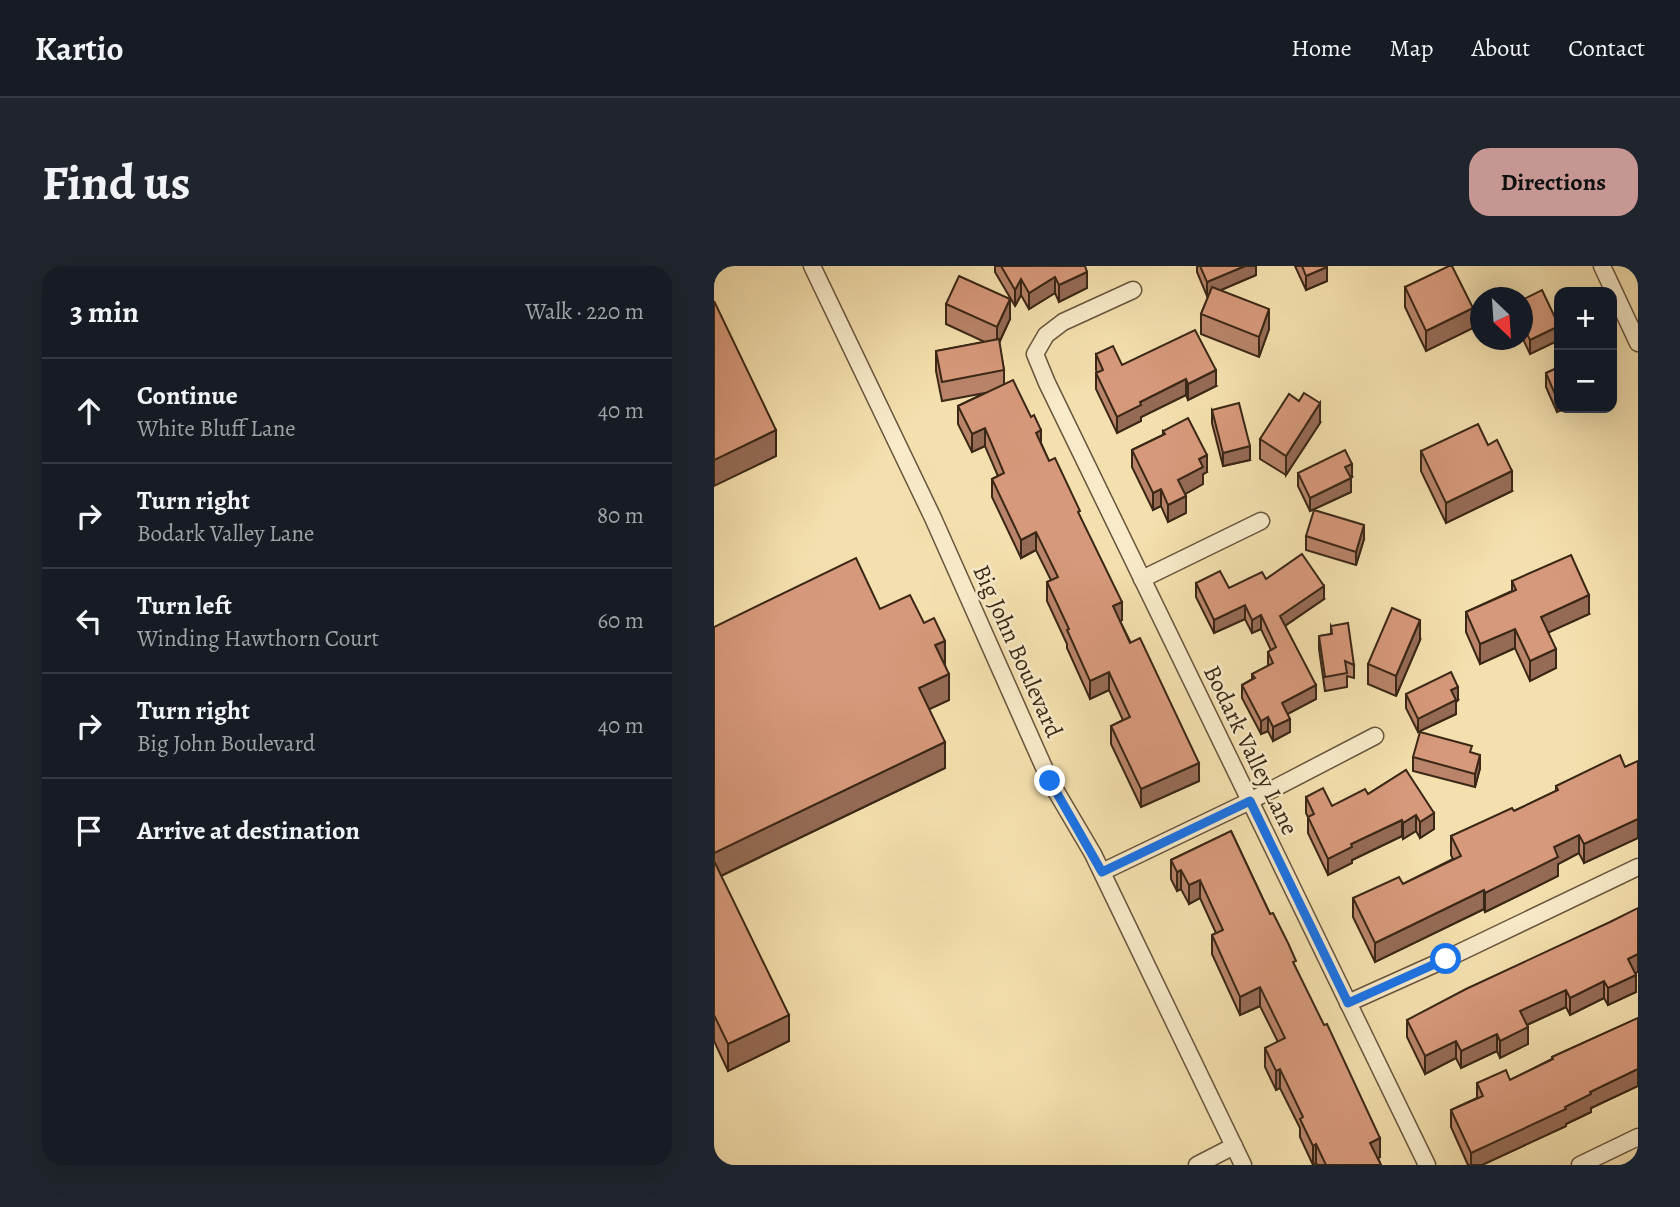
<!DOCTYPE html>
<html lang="en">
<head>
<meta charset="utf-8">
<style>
	body { margin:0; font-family:Alegreya,serif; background:#20242c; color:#f1f3f6 }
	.controls { position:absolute; right:21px; top:21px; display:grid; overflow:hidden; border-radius:14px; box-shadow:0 7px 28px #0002 }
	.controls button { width:63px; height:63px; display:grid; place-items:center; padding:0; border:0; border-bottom:2px solid #363941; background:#171b24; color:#f1f3f6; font:35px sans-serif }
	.compass { position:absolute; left:756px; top:21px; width:63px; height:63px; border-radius:50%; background:#171b24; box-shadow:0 7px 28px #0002; rotate:155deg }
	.stop { position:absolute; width:21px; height:21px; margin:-16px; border:5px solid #1a73e8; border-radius:50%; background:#fff }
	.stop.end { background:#1a73e8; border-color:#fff; box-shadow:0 2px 7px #0008 }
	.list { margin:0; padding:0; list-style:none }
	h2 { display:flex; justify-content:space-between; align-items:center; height:91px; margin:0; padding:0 28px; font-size:30px }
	h2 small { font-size:23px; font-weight:400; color:#9ea1a6 }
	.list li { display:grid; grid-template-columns:46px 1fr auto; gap:21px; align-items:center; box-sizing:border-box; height:105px; padding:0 28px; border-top:2px solid #363941 }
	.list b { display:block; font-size:26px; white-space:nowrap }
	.list p { margin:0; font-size:23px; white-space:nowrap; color:#9ea1a6 }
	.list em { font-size:23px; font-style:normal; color:#9ea1a6 }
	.icon { flex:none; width:38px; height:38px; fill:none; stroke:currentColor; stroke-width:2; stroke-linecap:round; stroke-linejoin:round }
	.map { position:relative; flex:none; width:924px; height:899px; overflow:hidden; border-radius:21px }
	header { display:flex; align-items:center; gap:42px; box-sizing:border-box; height:98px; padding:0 35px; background:#171b24; border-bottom:2px solid #363941 }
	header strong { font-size:33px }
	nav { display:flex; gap:38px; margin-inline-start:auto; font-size:24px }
	.intro { display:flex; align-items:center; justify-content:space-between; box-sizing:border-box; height:168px; padding:0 42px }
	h1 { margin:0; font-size:49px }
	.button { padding:18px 32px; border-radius:21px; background:#c59692; color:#111; font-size:24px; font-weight:700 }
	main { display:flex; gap:42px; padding:0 42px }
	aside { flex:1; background:#171b24; border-radius:21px; box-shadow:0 7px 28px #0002 }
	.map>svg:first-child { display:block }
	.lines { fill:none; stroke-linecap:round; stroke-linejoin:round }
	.street-casing { stroke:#68553c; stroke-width:19 }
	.street { stroke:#f8ebca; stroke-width:16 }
	.wall { fill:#b9846a; stroke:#3a2716; stroke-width:2 }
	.shaded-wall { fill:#966b56; stroke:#3a2716; stroke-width:2 }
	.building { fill:#d7997b; stroke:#3a2716; stroke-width:2 }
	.route { stroke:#1a73e8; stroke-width:9 }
	.labels { text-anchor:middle; stroke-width:5; stroke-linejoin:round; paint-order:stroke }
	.street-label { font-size:24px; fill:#3a2716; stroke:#f8ebca }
</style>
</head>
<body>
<header>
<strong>Kartio</strong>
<nav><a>Home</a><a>Map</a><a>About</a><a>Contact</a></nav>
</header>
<div class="intro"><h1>Find us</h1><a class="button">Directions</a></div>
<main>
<aside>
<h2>3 min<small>Walk · 220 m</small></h2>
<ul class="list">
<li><svg class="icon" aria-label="ahead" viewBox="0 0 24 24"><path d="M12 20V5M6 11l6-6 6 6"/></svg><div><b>Continue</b><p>White Bluff Lane</p></div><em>40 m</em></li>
<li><svg class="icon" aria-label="right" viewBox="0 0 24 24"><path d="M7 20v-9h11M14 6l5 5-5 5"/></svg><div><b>Turn right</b><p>Bodark Valley Lane</p></div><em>80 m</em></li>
<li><svg class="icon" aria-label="left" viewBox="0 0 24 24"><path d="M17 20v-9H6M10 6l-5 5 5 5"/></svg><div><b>Turn left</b><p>Winding Hawthorn Court</p></div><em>60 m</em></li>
<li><svg class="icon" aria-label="right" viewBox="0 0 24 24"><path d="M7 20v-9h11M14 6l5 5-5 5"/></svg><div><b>Turn right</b><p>Big John Boulevard</p></div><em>40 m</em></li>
<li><svg class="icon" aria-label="arrive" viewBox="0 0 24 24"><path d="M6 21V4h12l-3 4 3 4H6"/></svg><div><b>Arrive at destination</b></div></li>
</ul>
</aside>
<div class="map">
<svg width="924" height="899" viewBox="0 0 924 899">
	<rect width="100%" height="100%" fill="#f4e0ae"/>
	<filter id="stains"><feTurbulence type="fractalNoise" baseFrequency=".00286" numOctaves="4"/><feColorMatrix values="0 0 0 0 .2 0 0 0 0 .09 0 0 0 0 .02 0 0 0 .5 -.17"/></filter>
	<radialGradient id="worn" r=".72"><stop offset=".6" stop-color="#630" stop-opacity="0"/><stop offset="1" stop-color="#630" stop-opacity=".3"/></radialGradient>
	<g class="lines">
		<g class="street-casing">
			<g id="street">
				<polyline points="98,0 219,252 336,515 379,588 529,899"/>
				<polyline points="888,0 924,77"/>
				<polyline points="419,24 349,56 332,69 321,88 333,117 713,899"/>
				<polyline points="428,313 547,255"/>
				<polyline points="388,606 536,535 661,470"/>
				<polyline points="634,737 732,693 924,601"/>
				<polyline points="483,899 520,880"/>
				<polyline points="866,899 924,871"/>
			</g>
		</g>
		<use href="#street" class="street"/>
	</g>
	<g class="wall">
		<polygon points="281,0 371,0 373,22 345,36 341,27 315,43 307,29 301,40 281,6"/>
		<polygon points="483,0 542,0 542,9 507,24 555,63 545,91 487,68 487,48 495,29 493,30 483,6"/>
		<polygon points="581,0 613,0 613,15 592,24"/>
		<polygon points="691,21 759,62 712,85 691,41"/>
		<polygon points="808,34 845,74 816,88 808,71"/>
		<polygon points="232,38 296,53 285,77 290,104 290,118 327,177 335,195 366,251 408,354 406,355 485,515 427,541 397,478 397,460 409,454 395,424 376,433 353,382 353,378 333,335 333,316 337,314 322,284 307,292 278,231 278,213 284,210 271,180 258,186 244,158 244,140 271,127 228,135 222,105 222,85 271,76 232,58"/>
		<polygon points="382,88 408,99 502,120 474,134 472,129 427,151 427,155 403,167 382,123 382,107 383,107 382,104"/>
		<polygon points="845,101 843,146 832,121 832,107"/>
		<polygon points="498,144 536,194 509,200 498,157"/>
		<polygon points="606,157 572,209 546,193 546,173"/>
		<polygon points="449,165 493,206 489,208 489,218 471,228 472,247 454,256 447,240 439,244 418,201 418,184 449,169"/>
		<polygon points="707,185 798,225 732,257 707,205"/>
		<polygon points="584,207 638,211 637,212 637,226 596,245 584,220"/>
		<polygon points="592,270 650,273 642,299 592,284"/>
		<polygon points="552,313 610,333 571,360 602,433 573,448 576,466 559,475 554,465 547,468 528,432 528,419 538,413 538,408 554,400 554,386 557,384 547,363 538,367 531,353 500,367 482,331 482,317 515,322"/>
		<polygon points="798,315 875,348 834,366 842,402 816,415 801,382 766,398 752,366 752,346 798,325"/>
		<polygon points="166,343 231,398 235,434 215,443 231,502 7,610 75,775 14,805 0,775 0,361"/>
		<polygon points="617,360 640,399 640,412 633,410 633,421 611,425 605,383 605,370 617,368"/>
		<polygon points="706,374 682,430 654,418 654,398"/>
		<polygon points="692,428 744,434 742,436 742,448 704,466 692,442"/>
		<polygon points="758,487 766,502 761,521 699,505 699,491"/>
		<polygon points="924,495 924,572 870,597 865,587 844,598 844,610 771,646 770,643 661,696 639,651 639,632 689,618 739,593 737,589 737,570 800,545 842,525 842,520 911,501"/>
		<polygon points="692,504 720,563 706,572 702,565 689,573 688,570 638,594 638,597 614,609 594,567 594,551 592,547 592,531 618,540 654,528"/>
		<polygon points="517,565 582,703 666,891 664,892 667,899 603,899 602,897 599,899 586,871 586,862 566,822 562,824 551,801 551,782 564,776 546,740 526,749 498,688 498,669 502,667 486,632 475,638 467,623 463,625 457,613 457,594"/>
		<polygon points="921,707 922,726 894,739 890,732 856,749 852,741 813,759 814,778 786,792 783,785 747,802 742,792 711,808 693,771 693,754"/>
		<polygon points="924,752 924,820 877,842 877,846 852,858 852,860 768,899 754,899 737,861 737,844 763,832 763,817 796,814 838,793 838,791"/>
	</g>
	<g class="shaded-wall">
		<polygon points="531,0 542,0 542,9 493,30 493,16"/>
		<polygon points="613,1 613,15 592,24 592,10"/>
		<polygon points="373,6 373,22 345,36 345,19"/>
		<polygon points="341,11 341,27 315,43 315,27"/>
		<polygon points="307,13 307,29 301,40 301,24"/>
		<polygon points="296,33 296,53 283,81 283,61"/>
		<polygon points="759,42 759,62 712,85 712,65"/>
		<polygon points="555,43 555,63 545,91 545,71"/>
		<polygon points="845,60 845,74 816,88 816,74"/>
		<polygon points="502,104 502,120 474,134 474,118"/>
		<polygon points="472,113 472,129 427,151 427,155 403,167 403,151 426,136"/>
		<polygon points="845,132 845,142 853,142 843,146 843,133"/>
		<polygon points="606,137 606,157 572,209 572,190"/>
		<polygon points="271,162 271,180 258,186 258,168"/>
		<polygon points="62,164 62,190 0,220 0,194"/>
		<polygon points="327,164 327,183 322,167"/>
		<polygon points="536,180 536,194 509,200 509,187"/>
		<polygon points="493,189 493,206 489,208 489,218 464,232 464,214 485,193"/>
		<polygon points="638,198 638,211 631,214 631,201"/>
		<polygon points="798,205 798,225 732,257 732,237"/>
		<polygon points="637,212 637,226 596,245 596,232"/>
		<polygon points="447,223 447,240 439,244 439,227"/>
		<polygon points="472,230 472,247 454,256 454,239"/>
		<polygon points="650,259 650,273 642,299 642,286"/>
		<polygon points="322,266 322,284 307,292 307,274"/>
		<polygon points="610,320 610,333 566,363 566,350"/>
		<polygon points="875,329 875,348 827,370 827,351"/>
		<polygon points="408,336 408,354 399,359 399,340"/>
		<polygon points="531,339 531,353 500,367 500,354"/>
		<polygon points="547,349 547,363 538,367 538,354"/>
		<polygon points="706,354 706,374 682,430 682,410"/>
		<polygon points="801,363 801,382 766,398 766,378"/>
		<polygon points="231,375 231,401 221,379"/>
		<polygon points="842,383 842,402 816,415 816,395"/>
		<polygon points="395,406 395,424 376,433 376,415"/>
		<polygon points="235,408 235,434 205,448 205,422"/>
		<polygon points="602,419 602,433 568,451 568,437"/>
		<polygon points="744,421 744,434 742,436 742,448 704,466 704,453 737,424"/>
		<polygon points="554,451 554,465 547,468 547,455"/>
		<polygon points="576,453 576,466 559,475 559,461"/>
		<polygon points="231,476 231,502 0,613 0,587"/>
		<polygon points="766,489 766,502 761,521 761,508"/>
		<polygon points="485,497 485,515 427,541 427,523"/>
		<polygon points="720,547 720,563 706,572 706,556"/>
		<polygon points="702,549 702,565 689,573 689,557"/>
		<polygon points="924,553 924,572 870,597 870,578"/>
		<polygon points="688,554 688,570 638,594 638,597 614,609 614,593 637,578"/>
		<polygon points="865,569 865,587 844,598 844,610 771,646 771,627 840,581"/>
		<polygon points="467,604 467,623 463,625 463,606"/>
		<polygon points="486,614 486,632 475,638 475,619"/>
		<polygon points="770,624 770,643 661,696 661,677"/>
		<polygon points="924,688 924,706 914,710 914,693"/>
		<polygon points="922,709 922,726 894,739 894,722"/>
		<polygon points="890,715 890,732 856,749 856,732"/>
		<polygon points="546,721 546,740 526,749 526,731"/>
		<polygon points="852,724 852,741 806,762 806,745"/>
		<polygon points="75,749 75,775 14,805 14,778"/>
		<polygon points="814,761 814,778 786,792 786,775"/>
		<polygon points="783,768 783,785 747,802 747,785"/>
		<polygon points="742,775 742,792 711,808 711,790"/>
		<polygon points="566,803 566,822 562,824 562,805"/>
		<polygon points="924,803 924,820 877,842 877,846 852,858 852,860 768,899 757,899 757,887 851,841 876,826"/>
		<polygon points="666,872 666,891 656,896 656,877"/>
		<polygon points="602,878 602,897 599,899 599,880"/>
	</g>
	<g class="building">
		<polygon points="287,0 371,0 373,6 345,19 341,11 315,27 307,13 301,24"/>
		<polygon points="486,0 531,0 493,16"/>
		<polygon points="588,0 613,0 613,1 592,10"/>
		<polygon points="735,0 738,0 759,42 712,65 691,21"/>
		<polygon points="245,10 296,33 283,61 232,38"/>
		<polygon points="498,21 555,43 545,71 487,48"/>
		<polygon points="828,24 845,60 816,74 808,58 808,34"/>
		<polygon points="0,35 62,164 0,194"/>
		<polygon points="481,64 502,104 474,118 472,113 426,136 427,139 403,151 382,107 389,104 382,88 399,80 408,99"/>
		<polygon points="285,73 290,104 228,116 222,85"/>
		<polygon points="845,101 845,132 843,133 832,107"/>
		<polygon points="299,114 317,151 320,149 327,164 322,167 335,195 341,192 366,245 364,246 408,336 399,340 416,377 426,372 485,497 427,523 397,460 416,451 395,406 376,415 353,364 355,363 333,316 344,311 322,266 307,274 278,213 290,207 271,162 258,168 244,140"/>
		<polygon points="590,127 606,137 572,190 546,173 575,128 585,135"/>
		<polygon points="525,137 536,180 509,187 498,144"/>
		<polygon points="474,152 493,189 485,193 489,201 464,214 472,230 454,239 447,223 439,227 418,184 451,168 449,165"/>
		<polygon points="764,158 774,179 783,174 798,205 732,237 707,185"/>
		<polygon points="631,184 638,198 631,201 637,212 596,232 584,207"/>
		<polygon points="600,244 650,259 642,286 592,270"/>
		<polygon points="588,288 610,320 566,350 602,419 568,437 576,453 559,461 554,451 547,455 528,419 541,412 538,408 559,397 554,386 562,381 547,349 538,354 531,339 500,354 482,317 506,305 515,322 548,306 552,313"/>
		<polygon points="857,289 875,329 827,351 842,383 816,395 801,363 766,378 752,346 802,324 798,315"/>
		<polygon points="142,292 166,343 196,329 210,357 220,352 231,375 221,379 235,408 205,422 231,476 0,587 0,361"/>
		<polygon points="678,342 706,354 682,410 654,398"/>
		<polygon points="634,357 640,399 631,395 633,407 611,411 605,370 618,368 617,360"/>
		<polygon points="737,406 744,421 737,424 742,434 704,453 692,428"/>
		<polygon points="706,466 758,480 756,486 766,489 761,508 699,491"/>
		<polygon points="906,489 911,501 924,495 924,553 870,578 865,569 840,581 844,591 771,627 770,624 661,677 639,632 685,611 689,618 747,590 737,570 798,542 800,545 844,524 842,520"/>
		<polygon points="692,504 720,547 706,556 702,549 689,557 688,554 637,578 638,581 614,593 594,551 600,548 592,531 609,522 618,540 651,523 654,528"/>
		<polygon points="517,565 556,648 559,647 574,677 582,695 579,696 610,759 613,758 666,872 656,877 667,899 612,899 602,878 599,880 586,853 589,851 566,803 562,805 551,782 571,772 546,721 526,731 498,669 509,664 486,614 475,619 467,604 463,606 457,594"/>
		<polygon points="0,595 75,749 14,778 0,749"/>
		<polygon points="924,642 924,688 914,693 922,709 894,722 890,715 856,732 852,724 806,745 814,761 786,775 783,768 747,785 742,775 711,790 693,754 752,723 896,656"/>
		<polygon points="924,752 924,803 876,826 877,828 851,841 852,843 757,887 737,844 769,830 763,817 792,804 796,814 839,793 838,791"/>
		<polygon points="924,895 924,899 915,899"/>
	</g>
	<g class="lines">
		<polyline class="route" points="336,515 388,606 536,535 634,737 732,693"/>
	</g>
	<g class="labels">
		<g class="street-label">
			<text transform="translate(304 385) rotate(66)" y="8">Big John Boulevard</text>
			<text transform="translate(537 484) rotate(64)" y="8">Bodark Valley Lane</text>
		</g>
	</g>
	<rect width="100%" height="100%" filter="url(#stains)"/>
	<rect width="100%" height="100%" fill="url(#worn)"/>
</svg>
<div class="controls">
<button>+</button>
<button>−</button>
</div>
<svg class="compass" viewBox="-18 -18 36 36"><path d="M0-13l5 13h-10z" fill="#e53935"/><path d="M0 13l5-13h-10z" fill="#9ea1a6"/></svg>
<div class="stop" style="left:732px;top:693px"></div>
<div class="stop end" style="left:336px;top:515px"></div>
</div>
</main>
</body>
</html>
